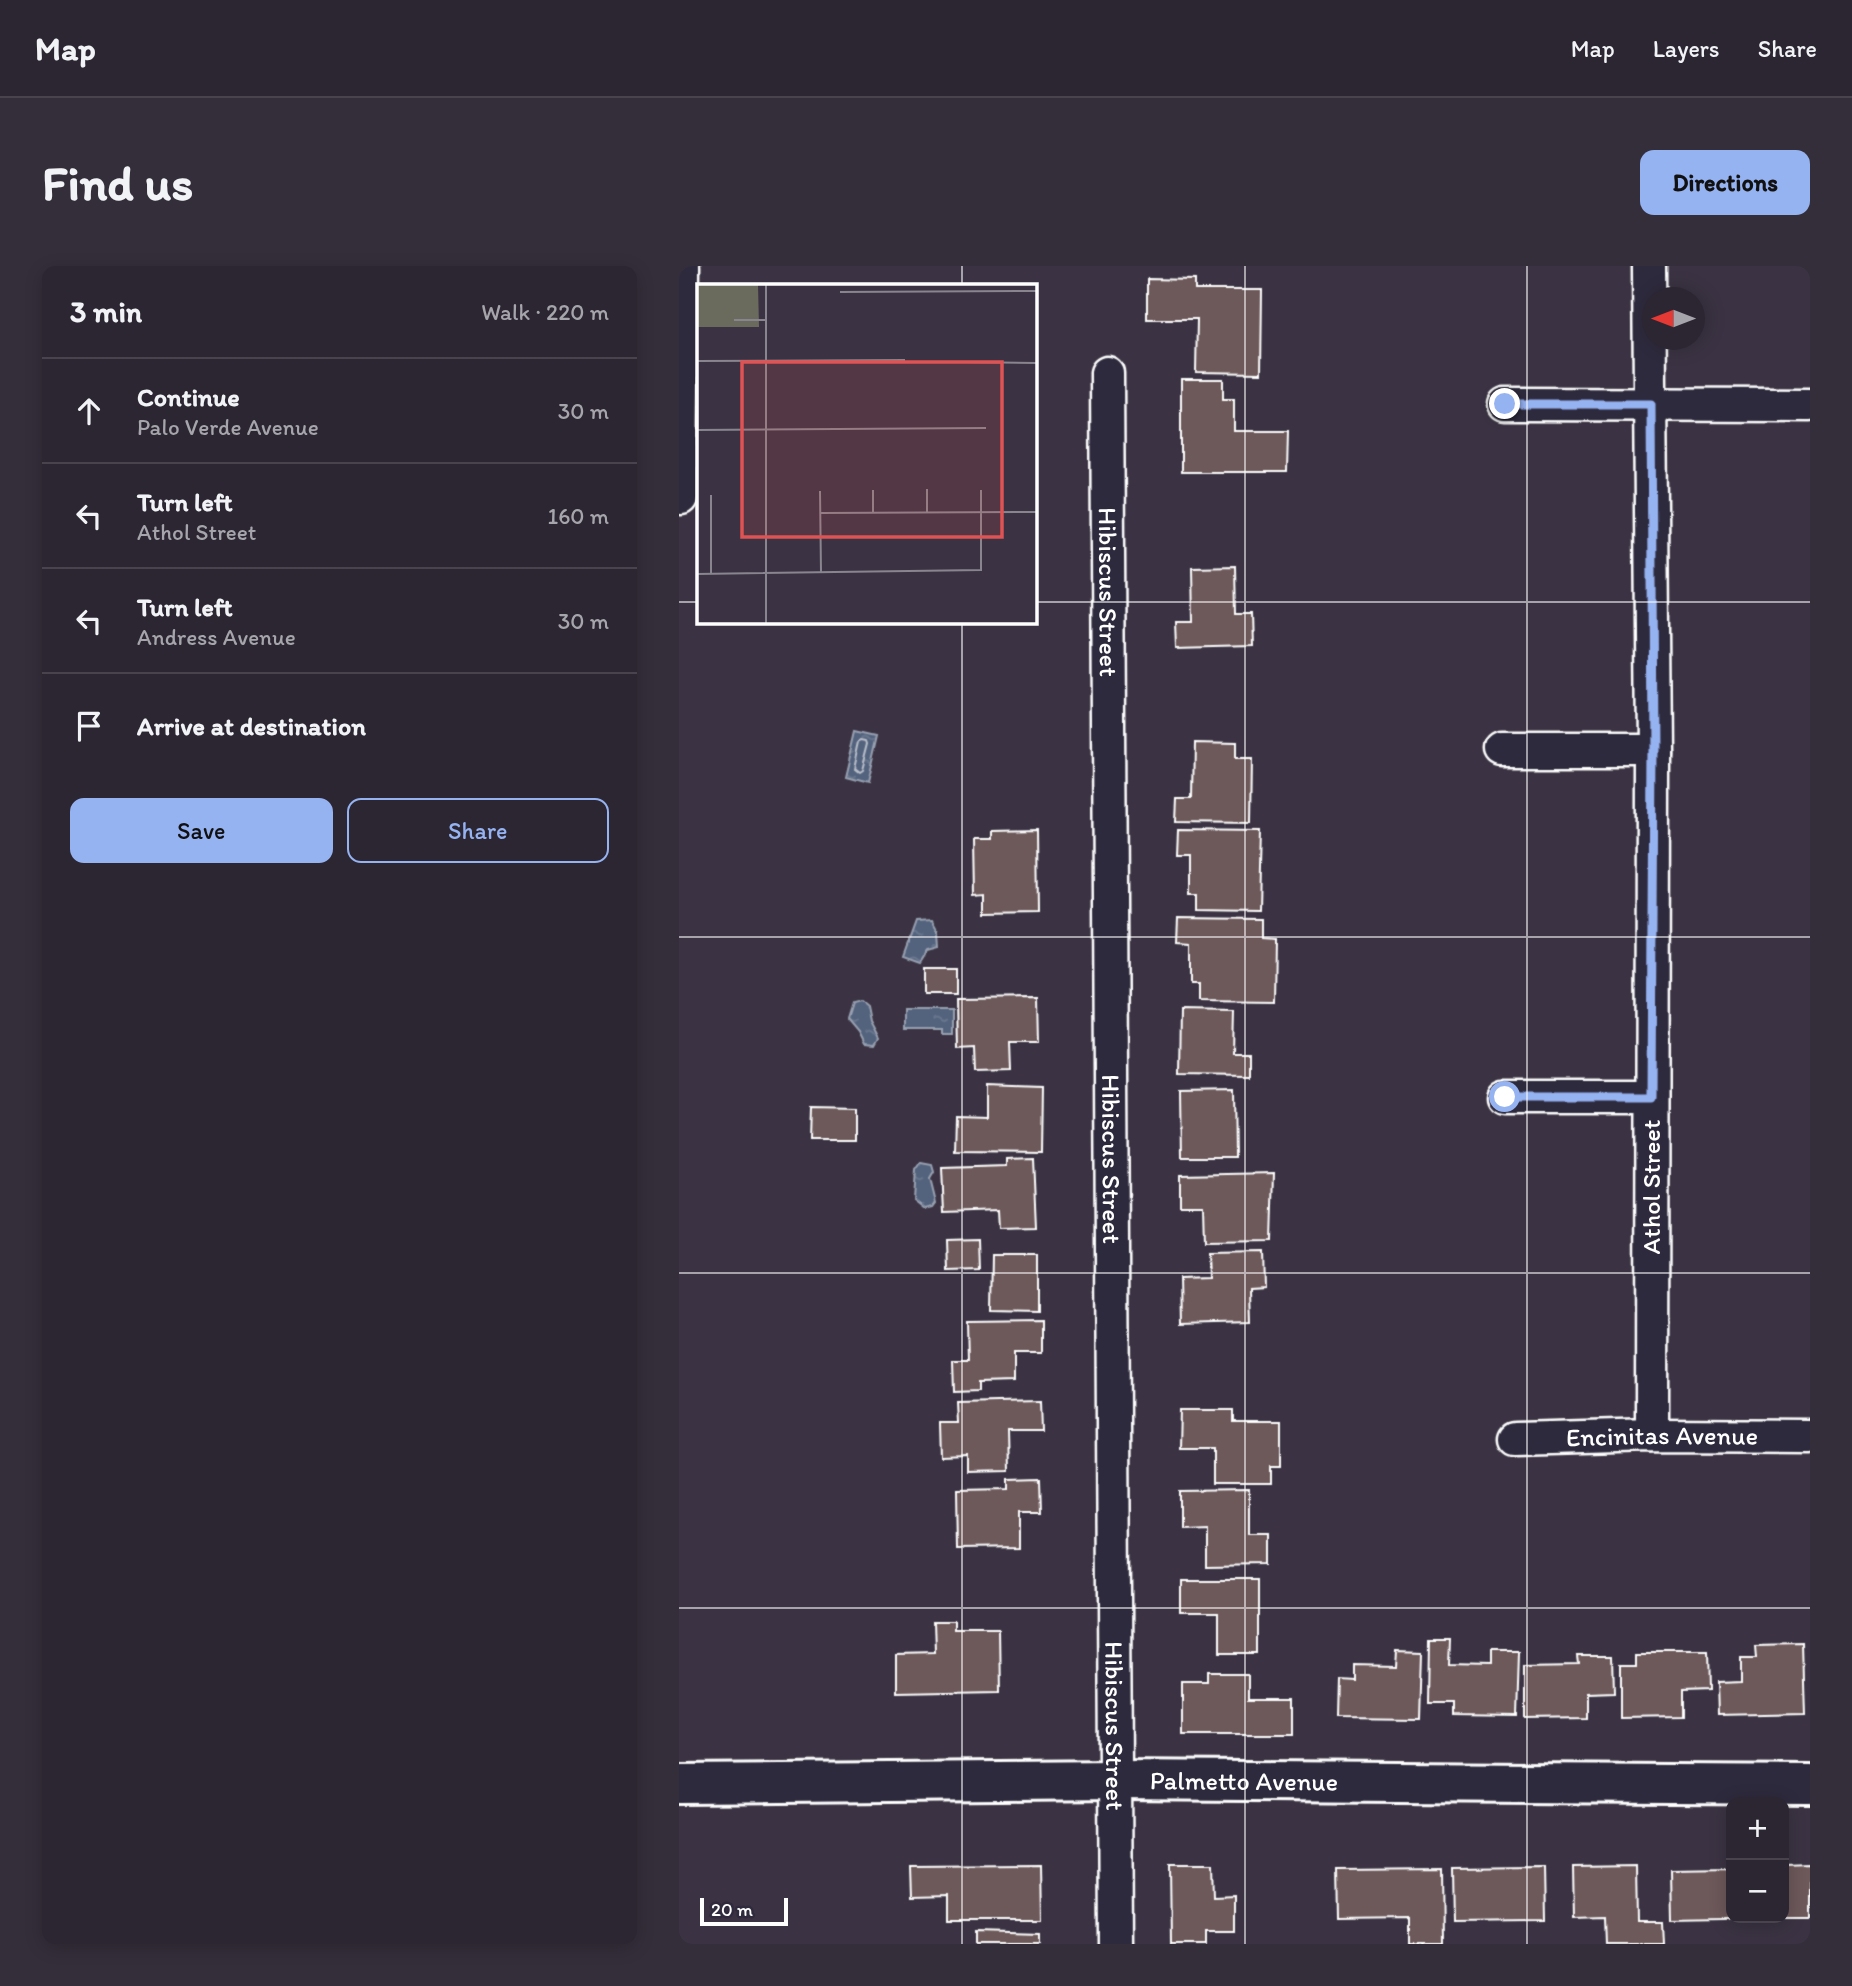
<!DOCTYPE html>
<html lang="en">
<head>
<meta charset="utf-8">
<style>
	body { margin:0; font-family:Itim,sans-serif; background:#342e3a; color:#f1f3f6 }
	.controls { position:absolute; right:21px; bottom:21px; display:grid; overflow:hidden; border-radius:14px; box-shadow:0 4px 18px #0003 }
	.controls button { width:63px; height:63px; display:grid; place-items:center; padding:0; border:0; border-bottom:2px solid #48434d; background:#2c2632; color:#f1f3f6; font:35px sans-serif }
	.compass { position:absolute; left:963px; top:21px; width:63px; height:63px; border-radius:50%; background:#2c2632; box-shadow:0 4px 18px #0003; rotate:270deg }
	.scale { position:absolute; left:21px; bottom:18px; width:88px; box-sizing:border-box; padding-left:7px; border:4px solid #fff; border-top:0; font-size:19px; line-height:24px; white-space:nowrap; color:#fff; -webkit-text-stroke:5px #2f2a3d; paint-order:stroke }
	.stop { position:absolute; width:21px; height:21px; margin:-16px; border:5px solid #95b2f1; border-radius:50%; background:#fff }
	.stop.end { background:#95b2f1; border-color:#fff; box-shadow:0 2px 7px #0008 }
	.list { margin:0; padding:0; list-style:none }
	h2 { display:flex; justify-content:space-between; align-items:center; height:91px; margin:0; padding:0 28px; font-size:30px }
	h2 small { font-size:23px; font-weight:400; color:#a6a5ac }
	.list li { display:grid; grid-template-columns:46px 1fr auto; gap:21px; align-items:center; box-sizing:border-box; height:105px; padding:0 28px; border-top:2px solid #48434d }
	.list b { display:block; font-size:26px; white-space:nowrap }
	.list p { margin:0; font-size:23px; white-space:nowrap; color:#a6a5ac }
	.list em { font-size:23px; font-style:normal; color:#a6a5ac }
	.actions { display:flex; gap:14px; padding:21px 28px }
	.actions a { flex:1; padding:16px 0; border:2px solid #95b2f1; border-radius:14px; text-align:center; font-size:24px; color:#95b2f1 }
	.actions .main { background:#95b2f1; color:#111 }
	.icon { flex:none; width:38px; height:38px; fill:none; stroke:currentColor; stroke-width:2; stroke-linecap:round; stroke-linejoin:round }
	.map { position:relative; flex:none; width:1131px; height:1678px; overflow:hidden; border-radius:14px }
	header { display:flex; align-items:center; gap:42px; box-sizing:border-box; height:98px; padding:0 35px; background:#2c2632; border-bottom:2px solid #48434d }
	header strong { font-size:33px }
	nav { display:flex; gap:38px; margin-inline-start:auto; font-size:24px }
	.intro { display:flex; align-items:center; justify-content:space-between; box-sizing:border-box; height:168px; padding:0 42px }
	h1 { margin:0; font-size:49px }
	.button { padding:18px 32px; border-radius:14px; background:#95b2f1; color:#111; font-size:24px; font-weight:700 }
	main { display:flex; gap:42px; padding:0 42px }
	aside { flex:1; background:#2c2632; border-radius:14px; box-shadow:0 4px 18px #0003 }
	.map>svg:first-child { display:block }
	.water { fill:url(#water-ripples); stroke:#98a1b1; stroke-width:2 }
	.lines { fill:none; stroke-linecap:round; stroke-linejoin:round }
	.shore { stroke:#bac0cb; stroke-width:2 }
	.building { fill:#6d595a; stroke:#fff; stroke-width:2 }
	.street-casing { stroke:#fff; stroke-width:37 }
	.secondary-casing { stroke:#fff; stroke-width:44 }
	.street { stroke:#2f2a3d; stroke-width:32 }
	.secondary { stroke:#2f2a3d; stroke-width:38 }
	.route { stroke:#95b2f1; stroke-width:9 }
	.grid { fill:none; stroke:#fff; stroke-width:2; stroke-opacity:0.55 }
	.labels { text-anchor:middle; stroke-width:5; stroke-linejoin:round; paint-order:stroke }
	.street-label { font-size:26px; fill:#fff; stroke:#2f2a3d }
	.inset-road { fill:none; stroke:#89858e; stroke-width:2 }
	.view { fill:#de5353; fill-opacity:0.15; stroke:#de5353; stroke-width:3.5 }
	.inset-edge { fill:none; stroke:#fff; stroke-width:3.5 }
</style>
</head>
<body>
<header>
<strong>Map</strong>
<nav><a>Map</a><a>Layers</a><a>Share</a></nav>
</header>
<div class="intro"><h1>Find us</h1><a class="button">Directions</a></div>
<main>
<aside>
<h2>3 min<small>Walk · 220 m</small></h2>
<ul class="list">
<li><svg class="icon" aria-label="ahead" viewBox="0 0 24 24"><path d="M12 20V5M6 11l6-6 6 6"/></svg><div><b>Continue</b><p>Palo Verde Avenue</p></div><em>30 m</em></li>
<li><svg class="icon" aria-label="left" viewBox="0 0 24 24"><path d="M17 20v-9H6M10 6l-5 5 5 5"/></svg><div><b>Turn left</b><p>Athol Street</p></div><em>160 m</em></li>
<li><svg class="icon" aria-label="left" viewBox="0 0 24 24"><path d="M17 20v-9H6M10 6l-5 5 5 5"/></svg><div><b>Turn left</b><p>Andress Avenue</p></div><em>30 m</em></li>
<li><svg class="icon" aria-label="arrive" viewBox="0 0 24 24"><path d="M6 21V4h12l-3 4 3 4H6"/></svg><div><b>Arrive at destination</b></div></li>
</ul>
<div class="actions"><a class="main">Save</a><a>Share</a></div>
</aside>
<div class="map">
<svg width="1131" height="1678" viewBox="0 0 1131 1678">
	<defs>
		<pattern id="water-ripples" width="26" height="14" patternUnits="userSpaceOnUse" patternTransform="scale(1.75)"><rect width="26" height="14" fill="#53627d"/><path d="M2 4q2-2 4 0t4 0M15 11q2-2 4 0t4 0" fill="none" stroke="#6d7a90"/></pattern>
	</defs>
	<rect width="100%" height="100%" fill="#3b3343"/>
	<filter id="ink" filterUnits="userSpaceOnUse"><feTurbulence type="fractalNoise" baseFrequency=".0143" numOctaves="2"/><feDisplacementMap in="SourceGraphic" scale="14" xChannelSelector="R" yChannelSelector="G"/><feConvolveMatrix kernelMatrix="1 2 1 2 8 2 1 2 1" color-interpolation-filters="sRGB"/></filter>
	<g filter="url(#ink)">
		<g class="water">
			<polygon points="178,465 200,470 189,517 167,511"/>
			<polygon points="253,654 259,665 260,681 249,684 241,697 224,691 237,655"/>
			<polygon points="181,735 187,740 190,755 199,772 195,779 185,778 179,766 168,753 173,737"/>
			<polygon points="224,744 273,744 273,768 263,768 263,764 224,764"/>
			<polygon points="242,897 253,899 255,906 251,913 257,937 254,941 246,943 235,934 237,904"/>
		</g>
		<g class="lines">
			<polygon class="shore" points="185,474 190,475 191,478 184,505 181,507 176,503 182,476"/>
		</g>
		<g class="building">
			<polygon points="468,13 516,14 516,24 583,24 582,107 517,106 518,53 468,53"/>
			<polygon points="502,113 544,113 544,133 555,133 555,165 609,165 608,206 502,206"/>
			<polygon points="556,300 557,348 572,348 573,380 498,382 497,356 514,356 513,301"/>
			<polygon points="513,476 556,477 556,493 573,493 572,557 497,556 498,533 512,533"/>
			<polygon points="358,564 359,646 308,647 308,628 296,629 295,573 313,573 313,565"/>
			<polygon points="499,564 581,565 579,645 520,644 520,627 512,627 512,589 498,589"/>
			<polygon points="499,652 582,653 582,672 596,673 595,736 520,735 520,718 512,718 512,677 498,676"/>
			<rect x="245" y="703" width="32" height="25"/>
			<polygon points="359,732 360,776 331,776 332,805 296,806 295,782 278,783 277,733"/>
			<polygon points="501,745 555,746 554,787 570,787 570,809 500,808"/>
			<polygon points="308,820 363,822 362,886 276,885 277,850 308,851"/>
			<polygon points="555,824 556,891 503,891 502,825"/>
			<polygon points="132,841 176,842 176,874 131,874"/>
			<polygon points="354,892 357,961 320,962 319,944 265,946 263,902 328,900 328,893"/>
			<polygon points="595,907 593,975 525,976 524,939 501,939 501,909"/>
			<polygon points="299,973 300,1004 269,1005 268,974"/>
			<polygon points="584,986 585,1021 570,1022 571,1056 501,1058 500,1013 529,1012 528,987"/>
			<polygon points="313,989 358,989 358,1045 312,1044"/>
			<polygon points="362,1054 362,1087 335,1087 335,1116 299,1117 299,1125 275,1126 274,1094 289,1094 288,1055"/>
			<polygon points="361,1135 362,1165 329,1165 330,1205 289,1206 289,1190 262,1191 261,1157 280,1157 279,1137"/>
			<polygon points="501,1144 554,1144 554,1155 602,1155 602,1200 592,1200 592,1218 534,1218 534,1182 500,1182"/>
			<polygon points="362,1212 363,1246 340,1246 340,1282 279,1283 278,1224 330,1223 330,1213"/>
			<polygon points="570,1224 570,1269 592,1269 592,1298 526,1299 526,1260 501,1261 501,1225"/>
			<polygon points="502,1313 581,1313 581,1389 540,1389 540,1347 502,1347"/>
			<polygon points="253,1355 274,1355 274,1365 319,1365 320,1424 217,1426 217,1389 254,1388"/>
			<polygon points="752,1372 771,1372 770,1399 808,1400 808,1386 840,1386 838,1451 775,1450 775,1438 751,1438"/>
			<polygon points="1124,1378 1126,1447 1038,1449 1037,1416 1062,1415 1062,1391 1078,1391 1077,1379"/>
			<polygon points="718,1384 744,1385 742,1453 657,1452 658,1413 673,1414 673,1399 717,1400"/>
			<polygon points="958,1386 1028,1386 1029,1425 1002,1426 1002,1451 942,1452 942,1397 958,1397"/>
			<polygon points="899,1390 934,1390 935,1426 907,1427 907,1452 846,1453 846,1399 900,1398"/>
			<polygon points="530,1408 569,1408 569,1432 615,1432 615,1468 504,1468 504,1418 530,1418"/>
			<polygon points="491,1598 534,1598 535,1630 555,1629 555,1665 527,1665 527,1678 492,1678"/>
			<polygon points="1131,1598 1131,1652 1108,1652 1107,1599"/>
			<polygon points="362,1599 363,1654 270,1654 270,1630 233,1631 232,1600"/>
			<polygon points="957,1600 958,1656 984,1656 985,1678 927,1678 926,1650 895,1651 894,1601"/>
			<polygon points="865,1601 866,1655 774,1656 773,1602"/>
			<polygon points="763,1603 764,1678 731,1678 731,1652 660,1653 659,1604"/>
			<polygon points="1052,1603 1052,1652 1096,1652 993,1654 992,1604"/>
			<polygon points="297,1666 361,1668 361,1678 297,1678"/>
		</g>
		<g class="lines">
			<g class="street-casing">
				<g id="street">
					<polyline points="970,0 974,484 973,1169"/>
					<path id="s1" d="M428 107 437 1678"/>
					<polyline points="826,138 1131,139"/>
					<polyline points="2,232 4,0"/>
					<polyline points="823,484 974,484"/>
					<polyline points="826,831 972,831"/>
					<path id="s2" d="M836 1173 973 1169 1131 1170"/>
				</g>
			</g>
			<g class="secondary-casing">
				<g id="secondary">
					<path id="s3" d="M0 1518 437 1514 1131 1519"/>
				</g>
			</g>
			<use href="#street" class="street"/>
			<use href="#secondary" class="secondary"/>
		</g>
	</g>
	<g class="lines" filter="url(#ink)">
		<polyline class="route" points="826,138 972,138 974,484 972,831 826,831"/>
	</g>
	<path class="grid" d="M283 0V19M566 0V1678M848 0V1678M0 336H19M355 336H1131M283 355V1678M0 671H1131M0 1007H1131M0 1342H1131"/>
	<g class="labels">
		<g class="street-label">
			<text dy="9" stroke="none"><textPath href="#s1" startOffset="219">Hibiscus Street</textPath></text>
			<text dy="9" stroke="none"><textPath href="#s1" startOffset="786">Hibiscus Street</textPath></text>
			<text transform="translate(972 921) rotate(-90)" y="9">Athol Street</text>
			<text dy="9" stroke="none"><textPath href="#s2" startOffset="147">Encinitas Avenue</textPath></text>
			<text dy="9" stroke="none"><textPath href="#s1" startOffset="1353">Hibiscus Street</textPath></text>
			<text dy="9" stroke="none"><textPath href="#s3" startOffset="565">Palmetto Avenue</textPath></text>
		</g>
	</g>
	<g transform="translate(18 18)">
		<rect width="340" height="340" fill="#3b3343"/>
		<path d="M0 1H61L62 43H0Z" fill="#6a6b5c"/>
		<path class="inset-road" d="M143 8 340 7M37 36H69M0 77 208 76M269 78 340 79M0 146 289 144M230 205V229M123 207 124 288M14 211V290M124 229 340 228M176 229V206M0 290 284 286V206M69 339V1"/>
		<path class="view" d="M45 78H305V253H45Z"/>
		<rect width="340" height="340" class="inset-edge"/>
	</g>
</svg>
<div class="controls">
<button>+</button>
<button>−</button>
</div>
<svg class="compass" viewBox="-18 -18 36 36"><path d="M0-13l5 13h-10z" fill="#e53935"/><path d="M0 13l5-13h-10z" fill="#a6a5ac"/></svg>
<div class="scale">20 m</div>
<div class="stop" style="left:826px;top:831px"></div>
<div class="stop end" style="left:826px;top:138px"></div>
</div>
</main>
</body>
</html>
